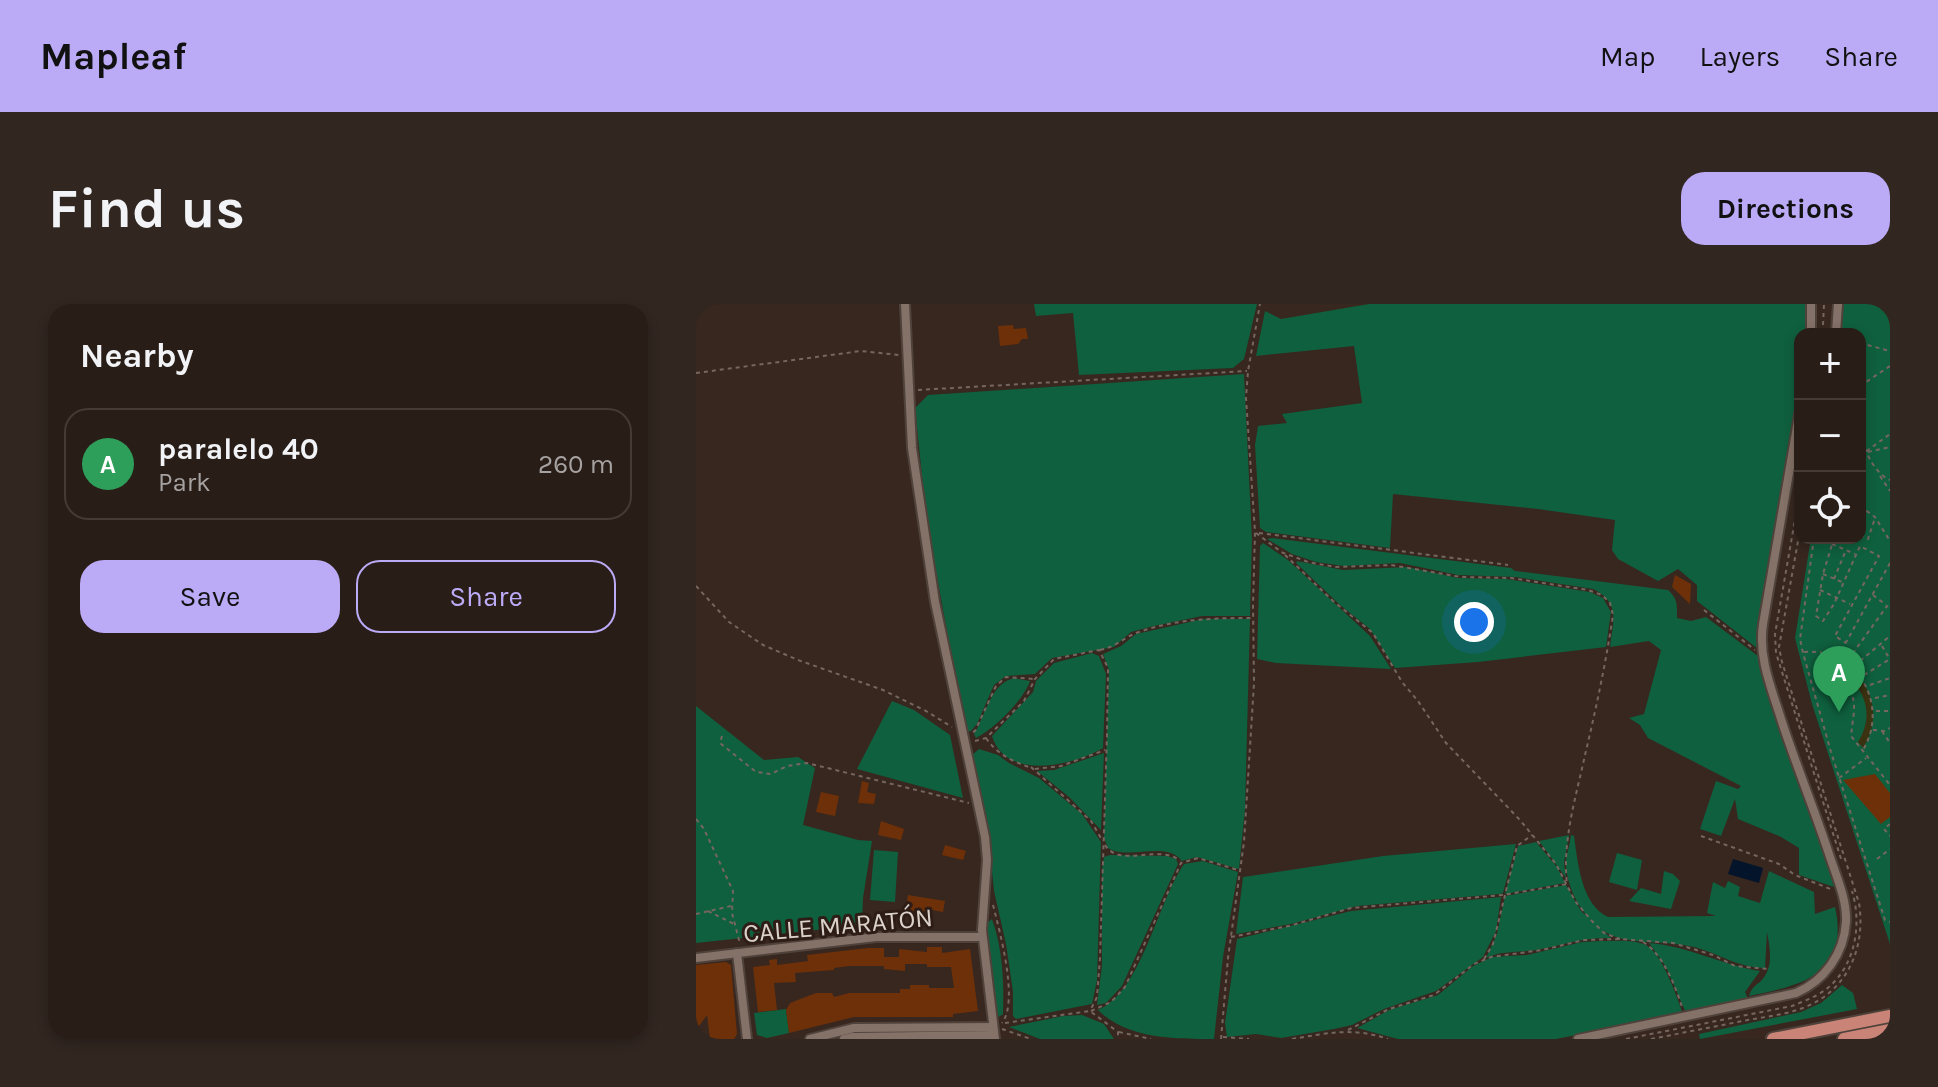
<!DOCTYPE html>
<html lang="en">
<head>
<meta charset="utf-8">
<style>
	body { margin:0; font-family:Karla,sans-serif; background:#312620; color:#f1f3f6 }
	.controls { position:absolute; right:24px; top:24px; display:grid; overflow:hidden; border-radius:16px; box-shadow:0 4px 12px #0003 }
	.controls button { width:72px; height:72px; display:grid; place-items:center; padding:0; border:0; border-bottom:2px solid #453b36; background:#291d17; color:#f1f3f6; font:40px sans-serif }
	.you { position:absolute; left:778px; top:318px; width:28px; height:28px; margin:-20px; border:6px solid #fff; border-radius:50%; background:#1a73e8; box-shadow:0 0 0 12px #1a73e833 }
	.badge { display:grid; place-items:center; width:52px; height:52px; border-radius:50%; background:#bbaaf6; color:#fff; font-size:26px; font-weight:700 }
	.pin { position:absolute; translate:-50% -66px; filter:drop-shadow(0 2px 4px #0008) }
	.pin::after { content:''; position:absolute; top:42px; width:28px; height:24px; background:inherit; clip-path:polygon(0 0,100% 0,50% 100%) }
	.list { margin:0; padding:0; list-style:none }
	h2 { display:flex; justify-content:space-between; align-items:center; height:104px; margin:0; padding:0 32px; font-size:34px }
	h2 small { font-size:26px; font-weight:400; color:#a5a2a1 }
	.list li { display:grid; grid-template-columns:52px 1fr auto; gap:24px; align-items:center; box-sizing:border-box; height:112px; margin:0 16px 16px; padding:0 16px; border:2px solid #453b36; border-radius:24px }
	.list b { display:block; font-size:30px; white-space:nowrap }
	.list p { margin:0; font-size:26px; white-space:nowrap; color:#a5a2a1 }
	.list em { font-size:26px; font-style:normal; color:#a5a2a1 }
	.actions { display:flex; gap:16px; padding:24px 32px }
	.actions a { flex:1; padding:18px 0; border:2px solid #bbaaf6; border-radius:24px; text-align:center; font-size:28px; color:#bbaaf6 }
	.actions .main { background:#bbaaf6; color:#111 }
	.icon { flex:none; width:44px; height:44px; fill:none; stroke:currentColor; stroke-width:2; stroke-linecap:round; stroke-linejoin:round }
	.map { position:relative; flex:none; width:1194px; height:735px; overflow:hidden; border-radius:24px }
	header { display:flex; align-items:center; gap:48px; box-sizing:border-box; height:112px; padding:0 40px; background:#bbaaf6; color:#111 }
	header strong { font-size:38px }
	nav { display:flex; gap:44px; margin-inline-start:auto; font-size:28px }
	.intro { display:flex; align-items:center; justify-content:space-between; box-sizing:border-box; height:192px; padding:0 48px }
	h1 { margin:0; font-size:56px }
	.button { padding:20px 36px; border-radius:24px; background:#bbaaf6; color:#111; font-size:28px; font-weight:700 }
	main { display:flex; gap:48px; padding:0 48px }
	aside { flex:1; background:#291d17; border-radius:24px; box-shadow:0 4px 12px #0003 }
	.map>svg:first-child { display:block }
	.green { fill:#0f603e }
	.sand { fill:#3b3212 }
	.water { fill:#04152b }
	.building { fill:#6e3008 }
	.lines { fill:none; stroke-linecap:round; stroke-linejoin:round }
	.street-casing { stroke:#4f423b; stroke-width:12 }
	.primary-casing { stroke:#4f423b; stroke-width:16 }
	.path { stroke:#756760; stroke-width:2; stroke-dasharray:4 4; stroke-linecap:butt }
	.street { stroke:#847167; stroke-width:8 }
	.primary { stroke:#ca8477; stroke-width:12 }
	.labels { text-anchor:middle; stroke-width:6; stroke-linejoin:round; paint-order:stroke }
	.street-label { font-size:26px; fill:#dbd1cb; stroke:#2d1d16 }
</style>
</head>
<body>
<header>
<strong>Mapleaf</strong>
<nav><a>Map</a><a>Layers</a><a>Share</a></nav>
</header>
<div class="intro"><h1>Find us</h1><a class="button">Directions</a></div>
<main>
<aside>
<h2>Nearby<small></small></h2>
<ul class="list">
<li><span class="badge" style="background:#2e9e5b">A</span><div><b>paralelo 40</b><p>Park</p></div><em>260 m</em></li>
</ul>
<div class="actions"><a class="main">Save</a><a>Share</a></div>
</aside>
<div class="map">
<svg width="1194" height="735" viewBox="0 0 1194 735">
	<rect width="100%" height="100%" fill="#37271f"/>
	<g class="green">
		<polygon points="338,0 561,0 548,55 537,64 383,71 377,9 340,12"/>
		<polygon points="673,0 1112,0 1112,30 1104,30 1104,92 1080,225 1062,345 1001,297 1001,281 982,265 962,277 922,255 916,246 919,216 842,205 697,190 694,244 570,228 564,224 559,141 562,122 591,119 586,110 666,99 658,42 560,52 569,7 585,15"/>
		<polygon points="1148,0 1194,0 1194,640 1116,400 1099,334 1115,234 1164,234 1164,30 1144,30"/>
		<polygon points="548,70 556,235 554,312 506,312 458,322 435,328 418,343 356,354 339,370 310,372 298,381 281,420 275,427 269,428 230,211 219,104 232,91"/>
		<path d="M576 234 815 264 819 267 972 286C982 295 981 301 981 314L995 317 1010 313 1062 352 1082 423 1123 529 1138 583 1103 571V544L1085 533 1042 515 1039 495 1025 532 1004 525 1020 477 1042 485 1045 482 952 434 944 421 933 414 948 410 965 346 953 337 914 343C917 317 925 299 897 285L820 273 762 271 704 259 648 262 620 258 596 250 571 235Z"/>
		<polygon points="567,239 592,256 674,332 695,365 580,359 561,355 564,242"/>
		<polygon points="601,257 647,266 711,263 762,274 810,275 894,288 907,294 915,308 910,343 782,358 699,364 674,325 644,301 600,259"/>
		<path d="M507 315H554L549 505 543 565 501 553 486 557C470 536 432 557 412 544L408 534 413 366 407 350 425 342 440 330Z"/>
		<path d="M396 349 403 352 410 370 407 444C377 462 309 477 296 432L337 388 340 377 358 359Z"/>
		<path d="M318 374 334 377C327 397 298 425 280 434L278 430C290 411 294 380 318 374Z"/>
		<polygon points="196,397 218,406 254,431 267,494 161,465"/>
		<polygon points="0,402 68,456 102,453 119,464 107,521 162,536 176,537 167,594 166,621 0,639"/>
		<polygon points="283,445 302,451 313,459 343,474 386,510 405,538 401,676 396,700 320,715 317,712 317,688 310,640 298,587 293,538 275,452"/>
		<polygon points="408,449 405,526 373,493 341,467 358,466"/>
		<polygon points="873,531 868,559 870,574 843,537"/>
		<path d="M875 531 878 532C882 559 885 600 912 613L1020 612 1011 609 1017 578 1029 584 1032 577 1044 583 1042 592 1064 599 1073 567 1118 588 1119 610 1139 603C1154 671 1106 681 1053 692 1056 683 1058 683 1065 677 1078 663 1074 645 1071 628L1069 664C1042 664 1022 649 998 643 973 637 947 640 923 634 892 625 869 587 870 556 871 548 874 540 875 531Z"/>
		<polygon points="840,538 861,563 869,579 809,590 822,542"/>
		<polygon points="820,540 807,589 804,590 661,602 595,620 540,630 547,573 687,552"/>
		<polygon points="178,546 202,548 199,598 174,596"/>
		<polygon points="921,549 946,556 941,586 913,578"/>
		<polygon points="414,551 471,552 480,555 482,560 426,682 410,699 401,701 406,661 406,566 408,553"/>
		<path d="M507 557 542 568 527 653 518 735C479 735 431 735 402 706 446 687 461 599 488 560Z"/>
		<polygon points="968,567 977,570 984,577 975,605 933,597 945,584 965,590"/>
		<path d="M870 581 885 607 915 634C889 633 866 641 840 646 823 649 806 646 790 654L801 630 809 592Z"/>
		<polygon points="805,593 800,627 787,653 740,687 688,705 656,721 638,725 585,734 560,730 531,733 529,719 541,635 655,607"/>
		<path d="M296 615C307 645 308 679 307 710L303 713 299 704 290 620Z"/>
		<path d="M905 637C920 637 937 635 950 641 966 649 981 693 987 710L860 735H702L661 724 693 706 742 691 777 662 796 653 831 651 886 638Z"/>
		<path d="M953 639C992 642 1026 661 1064 667L1049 688 1053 697 990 709 970 663Z"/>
		<polygon points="1146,681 1157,689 1161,705 1004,735 1003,730 1105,708 1125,699"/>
		<polygon points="90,705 93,729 71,734 61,731 58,709"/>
		<polygon points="386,711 408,720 418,735 344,735 313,723 367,712"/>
	</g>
	<path class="sand" d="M1144 356C1175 375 1188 412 1167 444L1162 438C1181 408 1166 381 1141 362Z"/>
	<polygon class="water" points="1037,555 1067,564 1063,579 1032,570"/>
	<g class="building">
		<polygon points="317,21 318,25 330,24 332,35 326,35 322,40 304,42 302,22"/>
		<polygon points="979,271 995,280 994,300 976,283"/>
		<polygon points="1179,470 1194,489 1194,513 1185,520 1147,476"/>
		<polygon points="166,477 173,479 171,488 180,490 178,500 162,499"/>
		<polygon points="125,488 143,492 139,512 120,508"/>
		<polygon points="185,517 208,525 205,536 182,531"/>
		<polygon points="249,541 270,547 267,556 246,551"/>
		<polygon points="212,591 249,597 247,608 236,606 234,615 213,611 214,603 210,602"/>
		<polygon points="231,643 246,643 246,649 274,645 282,707 257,710 257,713 158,713 93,729 90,706 94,699 120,689 136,689 138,693 153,689 204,689 204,685 214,685 214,681 233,681 233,684 258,684 255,663 231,663 231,660 209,660 209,667 188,665 188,662 153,662 138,664 138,666 99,669 100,678 78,679 81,706 62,708 57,663 74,661 73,656 81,655 81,661 112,657 111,651 172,644 188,644 188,653 203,653 203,645 231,648"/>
		<polygon points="30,658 35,661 41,730 38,735 14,735 11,711 0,726 0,661"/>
	</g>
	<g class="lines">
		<g class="street-casing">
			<g id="street">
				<polyline points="209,0 216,144 239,298 289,533 291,556 286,626 299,735"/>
				<polyline points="1115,30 1115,0"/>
				<polyline points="1132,30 1140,29 1142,0"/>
				<polyline points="41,649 51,735"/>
				<polyline points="0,654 180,633 286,633"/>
				<polyline points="114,735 158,724 297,723"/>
				<polyline points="148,735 157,733 298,731"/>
				<path d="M882 735 1100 689C1128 677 1148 650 1150 618 1151 596 1141 574 1134 553 1119 507 1100 461 1085 415 1075 383 1062 353 1067 320L1104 105"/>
			</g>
		</g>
		<g class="primary-casing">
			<g id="primary">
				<polyline points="1077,735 1194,712"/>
				<polyline points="1148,735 1194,726"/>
			</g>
		</g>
		<g class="path">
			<polyline points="1127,21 1128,0"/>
			<polyline points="1164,39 1194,47"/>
			<polyline points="0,69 165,47 203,51"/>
			<polyline points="1164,82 1194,62"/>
			<polyline points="222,86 551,67"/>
			<path d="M1164 129C1169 147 1177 168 1194 176"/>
			<polyline points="1172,148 1194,143"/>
			<polyline points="1164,152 1194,130"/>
			<polyline points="1184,172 1194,187"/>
			<polyline points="1104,187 1079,330 1080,349 1146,558"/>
			<polyline points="1164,202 1179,213 1194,237"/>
			<polyline points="560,229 584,247"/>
			<polyline points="563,229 812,261"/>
			<polyline points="1164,231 1172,235 1179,214"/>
			<polyline points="1118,234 1104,335 1107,349 1135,448 1189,616 1194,618"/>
			<polyline points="1138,234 1127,270 1120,312 1127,317 1138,300 1164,242 1183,252 1139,332 1150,339"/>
			<polyline points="1136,240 1159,250"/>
			<polyline points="589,251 637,297 677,329 706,378 722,397 750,439 824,516 860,560 879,597 895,616 908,629 924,635"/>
			<path d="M1194 259 1133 369C1166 390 1158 401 1155 432L1194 481"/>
			<polyline points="1127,270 1146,278"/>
			<polyline points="1138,275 1150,246"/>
			<polyline points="0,282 33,318 67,341 102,356 187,386 230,407 256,423"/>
			<polyline points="1124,286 1154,300"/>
			<polyline points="1177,291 1190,301"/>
			<polyline points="1008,306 1059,346"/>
			<polyline points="1186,342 1193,354"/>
			<path d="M404 346C420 343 428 333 443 328 480 315 517 314 555 314"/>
			<path d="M1108 348C1161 343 1194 401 1167 446"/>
			<polyline points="1152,356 1191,302 1194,305"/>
			<polyline points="1158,362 1194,332"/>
			<polyline points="1168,371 1194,355"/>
			<polyline points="1174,381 1194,374"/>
			<polyline points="1179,394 1194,391"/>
			<polyline points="1180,407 1194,407"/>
			<polyline points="1177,426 1188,427 1194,424"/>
			<polyline points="1186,427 1194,439"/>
			<polyline points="277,428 279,427 300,382 310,373 338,375"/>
			<polyline points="26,432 24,439 60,468 75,470 91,462 111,459 273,499"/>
			<path d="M290 434C300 449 315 457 333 463"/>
			<polyline points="279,437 290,434 328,397 339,375 358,355 403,346 412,364 411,431 404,654 401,693 394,707"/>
			<polyline points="335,463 395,517 406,536"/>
			<polyline points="339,465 365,462 409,446"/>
			<polyline points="1143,474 1170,454"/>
			<polyline points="0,515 8,525 37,587 36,609 44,640"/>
			<polyline points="1194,520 1188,525 1194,532"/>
			<polyline points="1005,532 1083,560 1099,571 1137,586"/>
			<path d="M409 541C424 565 464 539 484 557"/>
			<polyline points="1181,555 1194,545"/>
			<path d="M297 601C304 629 323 697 306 719"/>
			<polyline points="12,607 38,620"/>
			<polyline points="0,610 35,602"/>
			<path d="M535 633 593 622 655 604 807 591 871 580C866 537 880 493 889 451 900 405 910 358 917 311L914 299 906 291 892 286 815 274 765 273 695 261 639 263 612 258 585 248"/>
			<path d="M947 638C967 650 979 681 986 703"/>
			<polyline points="788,655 797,640 821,542 836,531"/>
			<polyline points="395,707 415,698 429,683 485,559 502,554 542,566"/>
			<polyline points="309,719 394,707 422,728 422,735"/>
			<polyline points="306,725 335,735"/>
			<polyline points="652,726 693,705 738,691 778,660 795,653 846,646 888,636 924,635 977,639 1017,651 1039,662 1072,665"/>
			<polyline points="423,728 455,735"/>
			<polyline points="527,733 553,735"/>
			<polyline points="525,735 532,654 548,538 558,379 557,302 559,228 550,94 552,67 564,0"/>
			<path d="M596 735C632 729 657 723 692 735"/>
			<path d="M930 735 1096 702C1111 696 1128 690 1139 677 1161 653 1165 616 1156 587"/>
			<path d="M955 735C986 729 1016 723 1047 717 1067 713 1088 711 1107 704 1152 687 1170 643 1163 599L1086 358 1083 343 1104 226"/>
		</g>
		<use href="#street" class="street"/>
		<use href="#primary" class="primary"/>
	</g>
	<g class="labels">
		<g class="street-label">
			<text transform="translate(142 621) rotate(-5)" y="9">CALLE MARATÓN</text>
		</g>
	</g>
</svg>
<div class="controls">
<button>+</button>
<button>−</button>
<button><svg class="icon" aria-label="locate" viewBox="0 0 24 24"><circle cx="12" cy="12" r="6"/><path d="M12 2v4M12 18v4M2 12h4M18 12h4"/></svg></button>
</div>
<div class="you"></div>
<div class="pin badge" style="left:1143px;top:408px;background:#2e9e5b">A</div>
</div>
</main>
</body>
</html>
